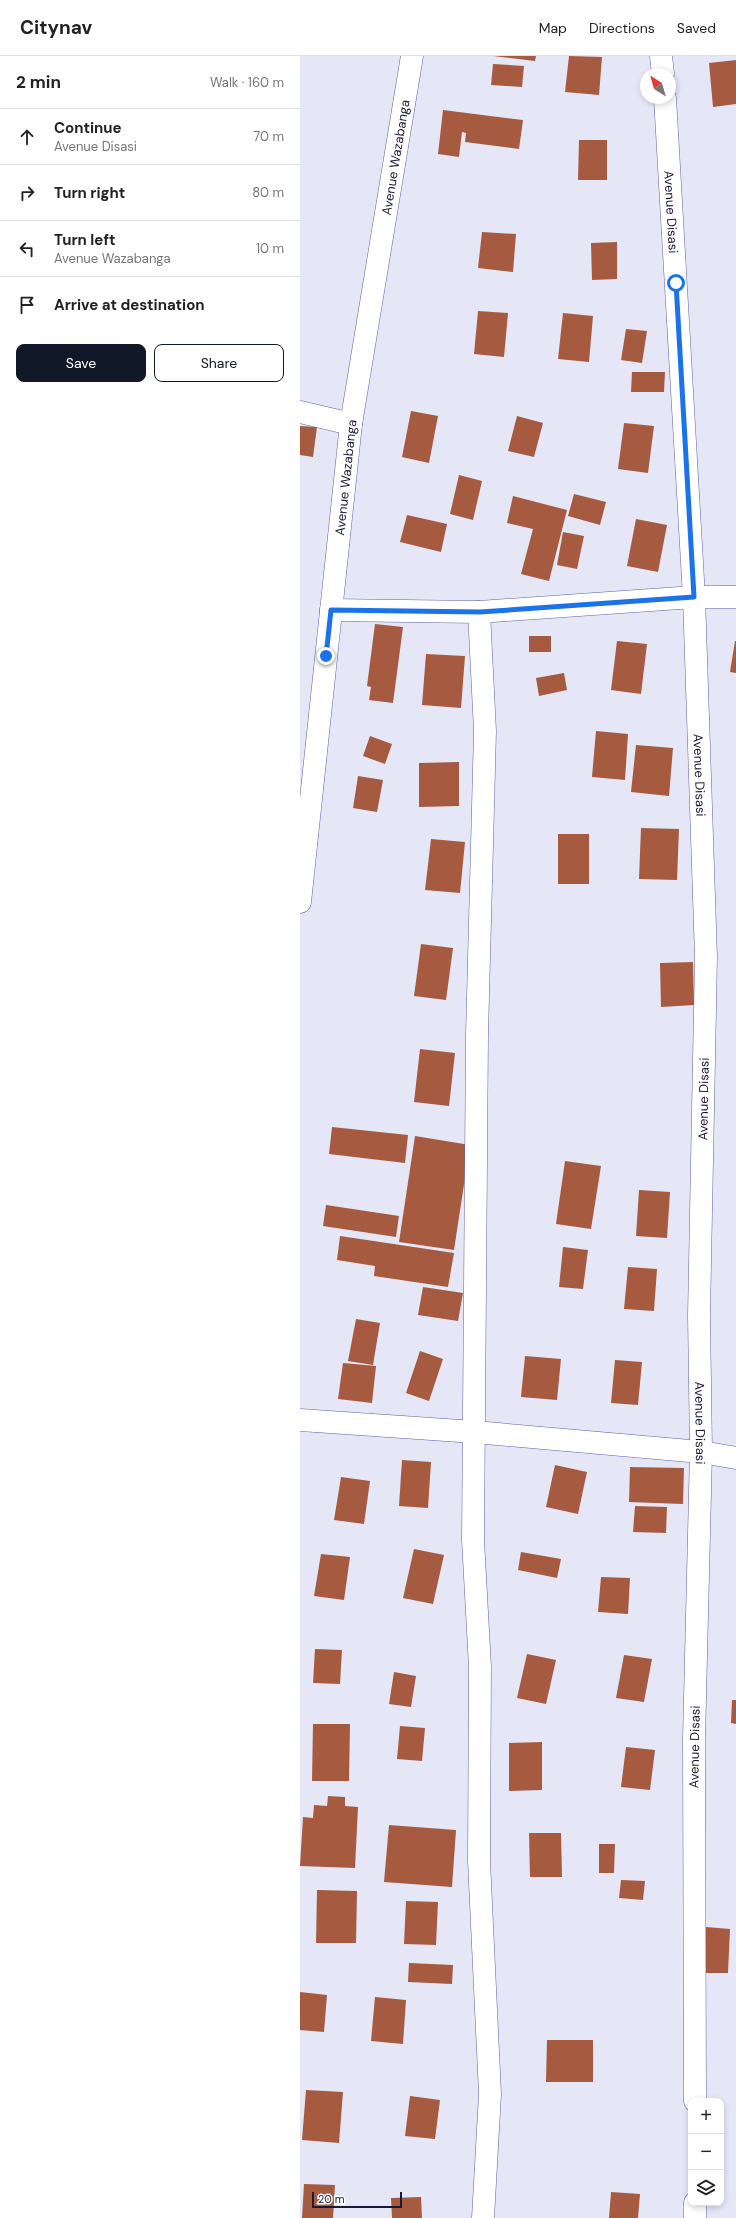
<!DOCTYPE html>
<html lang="en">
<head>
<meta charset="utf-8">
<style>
	body { margin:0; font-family:"DM Sans",sans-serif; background:#f2f2f2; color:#222 }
	.controls { position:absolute; right:12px; bottom:12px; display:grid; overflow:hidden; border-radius:8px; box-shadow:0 2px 6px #0003 }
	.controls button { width:36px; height:36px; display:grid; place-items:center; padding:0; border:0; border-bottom:1px solid #e0e0e0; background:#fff; color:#222; font:20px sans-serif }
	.compass { position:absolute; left:340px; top:12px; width:36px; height:36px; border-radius:50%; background:#fff; box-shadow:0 2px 6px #0003; rotate:323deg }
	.scale { position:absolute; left:12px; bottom:10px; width:90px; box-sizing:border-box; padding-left:4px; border:2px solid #181935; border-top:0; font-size:11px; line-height:14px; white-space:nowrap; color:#181935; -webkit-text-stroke:3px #fff; paint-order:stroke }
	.stop { position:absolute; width:12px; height:12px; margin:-9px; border:3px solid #1a73e8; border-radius:50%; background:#fff }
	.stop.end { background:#1a73e8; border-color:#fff; box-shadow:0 1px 4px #0008 }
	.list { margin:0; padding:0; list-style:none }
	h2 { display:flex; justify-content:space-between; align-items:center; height:52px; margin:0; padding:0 16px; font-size:17px }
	h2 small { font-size:13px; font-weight:400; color:#767676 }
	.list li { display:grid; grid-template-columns:26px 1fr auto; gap:12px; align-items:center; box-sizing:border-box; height:56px; padding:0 16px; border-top:1px solid #e0e0e0 }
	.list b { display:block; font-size:15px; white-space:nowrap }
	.list p { margin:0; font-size:13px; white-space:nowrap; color:#767676 }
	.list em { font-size:13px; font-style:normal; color:#767676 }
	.actions { display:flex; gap:8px; padding:12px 16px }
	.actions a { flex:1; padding:9px 0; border:1px solid #111827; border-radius:8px; text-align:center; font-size:14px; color:#111827 }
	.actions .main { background:#111827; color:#fff }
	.icon { flex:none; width:22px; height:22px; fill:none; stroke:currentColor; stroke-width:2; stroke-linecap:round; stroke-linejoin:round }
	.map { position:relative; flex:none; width:436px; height:2162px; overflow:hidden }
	header { display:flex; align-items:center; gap:24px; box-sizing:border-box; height:56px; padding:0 20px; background:#fff; border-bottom:1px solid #e0e0e0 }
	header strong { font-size:19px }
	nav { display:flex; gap:22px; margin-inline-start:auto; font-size:14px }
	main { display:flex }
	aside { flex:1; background:#fff }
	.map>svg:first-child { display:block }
	.building { fill:#a65a3f }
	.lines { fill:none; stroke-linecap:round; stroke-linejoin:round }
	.minor-casing { stroke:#5e61a7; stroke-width:23 }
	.secondary-casing { stroke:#5e61a7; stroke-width:23 }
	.minor { stroke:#fff; stroke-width:22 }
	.secondary { stroke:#fff; stroke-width:22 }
	.route { stroke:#1a73e8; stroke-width:5 }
	.labels { text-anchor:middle; stroke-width:4; stroke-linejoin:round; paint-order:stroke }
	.street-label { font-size:13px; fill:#181935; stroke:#fff }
</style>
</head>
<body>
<header>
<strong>Citynav</strong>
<nav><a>Map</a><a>Directions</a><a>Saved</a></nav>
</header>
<main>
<aside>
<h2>2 min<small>Walk · 160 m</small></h2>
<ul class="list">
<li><svg class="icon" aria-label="ahead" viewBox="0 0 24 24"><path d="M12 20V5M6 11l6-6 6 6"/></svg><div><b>Continue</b><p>Avenue Disasi</p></div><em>70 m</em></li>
<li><svg class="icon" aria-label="right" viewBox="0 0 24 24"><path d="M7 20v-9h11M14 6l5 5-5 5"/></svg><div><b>Turn right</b></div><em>80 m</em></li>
<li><svg class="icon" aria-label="left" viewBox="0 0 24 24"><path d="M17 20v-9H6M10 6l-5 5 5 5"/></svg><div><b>Turn left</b><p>Avenue Wazabanga</p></div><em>10 m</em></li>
<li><svg class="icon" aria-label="arrive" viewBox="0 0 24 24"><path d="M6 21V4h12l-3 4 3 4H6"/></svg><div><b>Arrive at destination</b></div></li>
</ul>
<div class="actions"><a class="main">Save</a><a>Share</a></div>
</aside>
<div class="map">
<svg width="436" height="2162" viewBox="0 0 436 2162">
	<rect width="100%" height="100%" fill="#e5e7f7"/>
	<g class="building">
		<polygon points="193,0 236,0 235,5"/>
		<polygon points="269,0 302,1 299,39 265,36"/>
		<polygon points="436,4 436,48 413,51 409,7"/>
		<polygon points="193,8 224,10 222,31 191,29"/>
		<polygon points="143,54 223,64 219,93 165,86 166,77 162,76 159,101 138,98"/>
		<polygon points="279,84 307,84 307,124 278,124"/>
		<polygon points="182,176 216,178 213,216 178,212"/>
		<polygon points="317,186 317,223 292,224 291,187"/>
		<polygon points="178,255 208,257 204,301 174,298"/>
		<polygon points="263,257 293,260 289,306 258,303"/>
		<polygon points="326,273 347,275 342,307 321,304"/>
		<polygon points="332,316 365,316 364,336 331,336"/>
		<polygon points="111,355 138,360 129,407 102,401"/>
		<polygon points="217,360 243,367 234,401 208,395"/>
		<polygon points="324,367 354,370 348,417 318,413"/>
		<polygon points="0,370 17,371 13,401 0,399"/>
		<polygon points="159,419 182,425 173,464 150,458"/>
		<polygon points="274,438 306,446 300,469 268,460"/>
		<polygon points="213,440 267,454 249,525 221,518 233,473 207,467"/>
		<polygon points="107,459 147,468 141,496 100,486"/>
		<polygon points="336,463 367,469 358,516 327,510"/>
		<polygon points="263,476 284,480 277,513 257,509"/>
		<polygon points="75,568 103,571 93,647 69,644 71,631 67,630"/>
		<rect x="229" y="580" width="22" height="16"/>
		<polygon points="317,585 347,588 341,638 311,634"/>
		<polygon points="435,585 436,585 436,617 430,616"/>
		<polygon points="126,598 165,600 161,652 122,649"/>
		<polygon points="264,617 267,634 239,640 236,622"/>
		<polygon points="296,675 328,678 325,724 292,721"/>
		<polygon points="70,680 92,688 85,708 63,700"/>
		<polygon points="336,689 373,692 369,740 331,736"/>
		<polygon points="159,706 159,750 119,751 119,707"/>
		<polygon points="58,720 83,724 77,756 53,752"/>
		<polygon points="341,772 379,773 377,824 339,823"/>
		<rect x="258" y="778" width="31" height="50"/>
		<polygon points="131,783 165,786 160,837 125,834"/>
		<polygon points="121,888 153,892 146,944 114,940"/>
		<polygon points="393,906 394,949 361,951 360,907"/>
		<polygon points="120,993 155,997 149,1050 114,1046"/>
		<polygon points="32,1071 108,1079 105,1107 29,1098"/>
		<polygon points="115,1080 170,1089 154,1194 99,1186"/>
		<polygon points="265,1105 301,1110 291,1173 256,1168"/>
		<polygon points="339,1134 370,1136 367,1182 336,1180"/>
		<polygon points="26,1149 99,1160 96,1181 23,1170"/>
		<polygon points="40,1180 154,1197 148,1231 74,1220 75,1210 37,1204"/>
		<polygon points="263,1191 288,1194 283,1233 259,1231"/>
		<polygon points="328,1211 357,1213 354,1255 324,1253"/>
		<polygon points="123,1231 163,1237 158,1265 118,1259"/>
		<polygon points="56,1263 80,1267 73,1309 48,1305"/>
		<polygon points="120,1295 143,1303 129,1345 106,1337"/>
		<polygon points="225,1300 261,1303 257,1344 221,1341"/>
		<polygon points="315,1304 342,1306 338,1349 311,1347"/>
		<polygon points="43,1307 76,1310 72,1347 38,1343"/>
		<polygon points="102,1404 131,1406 128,1452 99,1450"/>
		<polygon points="255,1409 287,1416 278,1458 246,1451"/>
		<polygon points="330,1411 384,1412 383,1448 329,1446"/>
		<polygon points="41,1421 70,1425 64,1468 34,1464"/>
		<polygon points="335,1450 367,1451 366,1477 333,1476"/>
		<polygon points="114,1493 144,1499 133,1548 103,1542"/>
		<polygon points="221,1496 261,1503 257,1522 218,1514"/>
		<polygon points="21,1498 50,1501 44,1544 14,1540"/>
		<polygon points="301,1521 330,1522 328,1558 298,1556"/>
		<polygon points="15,1593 42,1594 40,1628 13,1627"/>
		<polygon points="227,1598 256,1604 246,1648 217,1642"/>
		<polygon points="324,1599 352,1603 344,1646 316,1642"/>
		<polygon points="94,1616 116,1620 111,1651 89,1648"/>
		<polygon points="432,1644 436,1644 436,1668 431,1667"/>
		<polygon points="13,1668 50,1668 49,1725 12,1725"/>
		<polygon points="100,1670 125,1672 122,1705 97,1703"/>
		<polygon points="242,1686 242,1734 209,1735 209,1687"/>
		<polygon points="326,1691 355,1694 350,1734 321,1731"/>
		<polygon points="28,1740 45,1741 45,1750 58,1751 55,1812 0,1810 3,1761 13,1762 14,1749 27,1750"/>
		<polygon points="89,1769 156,1774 152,1831 84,1826"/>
		<polygon points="229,1777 261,1777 262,1821 230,1821"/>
		<polygon points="299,1788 315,1788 314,1817 299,1817"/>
		<polygon points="321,1824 345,1825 343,1844 319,1842"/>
		<polygon points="17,1834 57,1835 56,1887 16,1887"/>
		<polygon points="106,1845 138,1846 136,1889 104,1888"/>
		<polygon points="406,1871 430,1873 428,1917 404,1917"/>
		<polygon points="109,1907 153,1909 152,1928 108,1926"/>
		<polygon points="0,1936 27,1939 24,1976 0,1974"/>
		<polygon points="75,1941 106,1944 103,1988 71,1985"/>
		<polygon points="247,1984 293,1984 293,2026 246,2026"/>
		<polygon points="6,2034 43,2036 39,2087 2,2084"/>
		<polygon points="110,2040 140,2044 135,2083 105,2080"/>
		<polygon points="4,2128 35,2129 33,2162 2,2162"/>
		<polygon points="311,2136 340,2138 338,2162 309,2162"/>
		<polygon points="121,2141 122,2162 92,2162 91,2142"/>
	</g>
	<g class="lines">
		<g class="minor-casing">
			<g id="minor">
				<polyline points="361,0 363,18"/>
				<path id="s1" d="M365 42 394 541 406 901 399 1259 401 1396 394 1683 395 2045"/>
				<polyline points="0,356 51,368"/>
				<polyline points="31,554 179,556 394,541 436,541"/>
				<polyline points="179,556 185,675 177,979 173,1484 180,1611 179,1805 190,2038 183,2162"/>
				<polyline points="0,1364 175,1376 401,1396 436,1402"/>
				<polyline points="395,2162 395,2147"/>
			</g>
		</g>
		<g class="secondary-casing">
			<g id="secondary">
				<path id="s2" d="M0 846 51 368 112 0"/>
			</g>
		</g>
		<use href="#minor" class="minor"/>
		<use href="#secondary" class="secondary"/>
	</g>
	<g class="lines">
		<polyline class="route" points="26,600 31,554 180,556 394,541 376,227"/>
	</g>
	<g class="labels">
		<g class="street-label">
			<text dy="5" stroke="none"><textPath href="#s2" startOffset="751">Avenue Wazabanga</textPath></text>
			<text dy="5" stroke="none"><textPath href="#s1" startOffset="114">Avenue Disasi</textPath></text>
			<text dy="5" stroke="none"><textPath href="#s2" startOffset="427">Avenue Wazabanga</textPath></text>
			<text dy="5" stroke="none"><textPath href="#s1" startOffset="678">Avenue Disasi</textPath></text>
			<text transform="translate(403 1043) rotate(-89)" y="5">Avenue Disasi</text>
			<text dy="5" stroke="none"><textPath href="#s1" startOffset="1326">Avenue Disasi</textPath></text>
			<text transform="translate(394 1691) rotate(-89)" y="5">Avenue Disasi</text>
		</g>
	</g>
</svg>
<div class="controls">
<button>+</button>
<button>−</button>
<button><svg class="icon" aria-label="layers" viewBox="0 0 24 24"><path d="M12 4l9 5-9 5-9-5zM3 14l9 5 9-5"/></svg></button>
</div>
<svg class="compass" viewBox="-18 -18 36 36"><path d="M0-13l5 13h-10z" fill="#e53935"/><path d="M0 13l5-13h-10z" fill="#767676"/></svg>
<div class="scale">20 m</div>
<div class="stop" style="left:376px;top:227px"></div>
<div class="stop end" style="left:26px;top:600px"></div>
</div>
</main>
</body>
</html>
